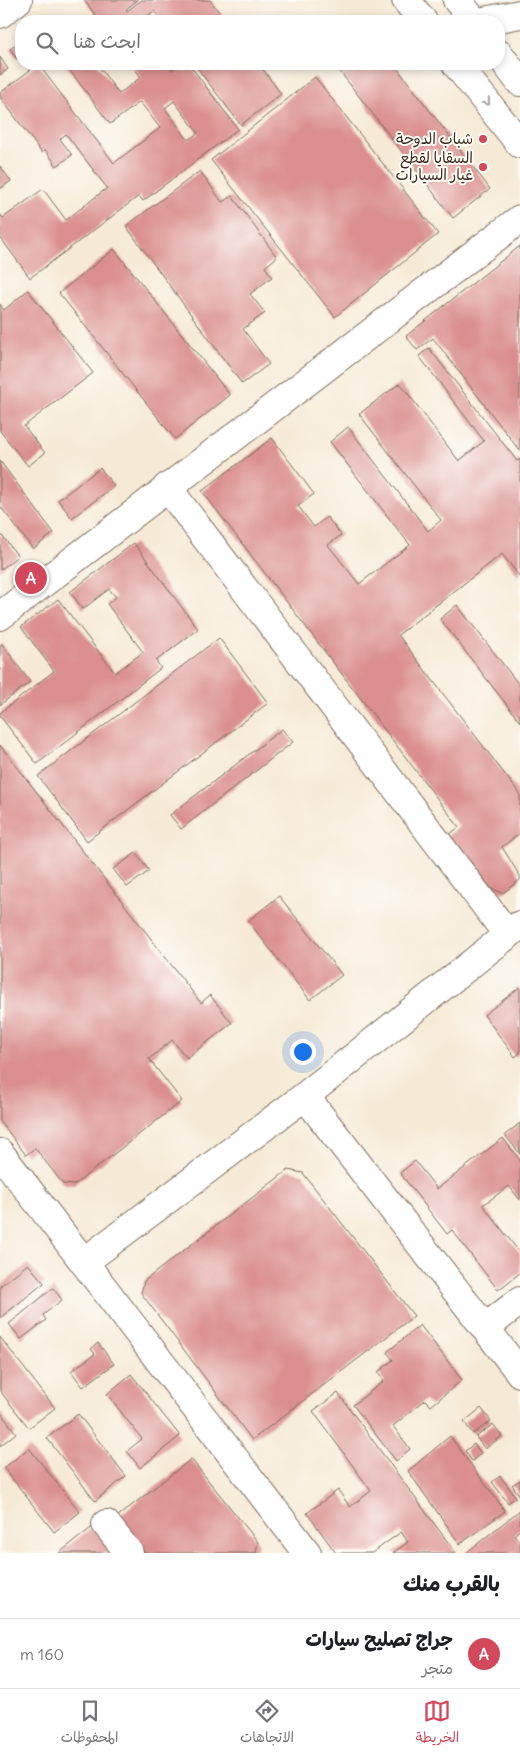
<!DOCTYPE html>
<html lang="ar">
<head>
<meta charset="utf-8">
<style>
	body { margin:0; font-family:Delius,"Playpen Sans Arabic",sans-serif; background:#f2f2f2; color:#202124; direction:rtl }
	.you { position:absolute; left:302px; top:1051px; width:18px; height:18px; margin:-12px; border:4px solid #fff; border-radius:50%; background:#1a73e8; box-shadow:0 0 0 8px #1a73e833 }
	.badge { display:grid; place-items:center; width:32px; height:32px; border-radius:50%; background:#d1495b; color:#fff; font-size:16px; font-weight:700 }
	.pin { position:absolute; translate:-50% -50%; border:2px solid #fff; box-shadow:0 1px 5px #0006 }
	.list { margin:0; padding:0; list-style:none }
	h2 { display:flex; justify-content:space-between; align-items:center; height:65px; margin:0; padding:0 20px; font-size:21px }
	h2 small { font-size:16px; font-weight:400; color:#757577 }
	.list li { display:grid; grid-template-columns:32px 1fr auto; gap:15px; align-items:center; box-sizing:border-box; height:70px; padding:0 20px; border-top:1px solid #e0e0e0 }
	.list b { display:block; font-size:19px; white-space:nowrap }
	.list p { margin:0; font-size:16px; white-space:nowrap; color:#757577 }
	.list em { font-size:16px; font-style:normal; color:#757577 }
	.icon { flex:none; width:28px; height:28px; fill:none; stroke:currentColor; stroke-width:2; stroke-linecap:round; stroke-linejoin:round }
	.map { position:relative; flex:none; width:520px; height:1553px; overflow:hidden; direction:ltr }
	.search { position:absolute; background:#fff; box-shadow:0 2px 8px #0003; left:15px; right:15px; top:15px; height:55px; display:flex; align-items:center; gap:12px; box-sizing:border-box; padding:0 18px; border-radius:20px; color:#757577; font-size:19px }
	.sheet { height:135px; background:#fff }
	nav { display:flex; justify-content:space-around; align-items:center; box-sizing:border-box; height:70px; border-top:1px solid #e0e0e0; background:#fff; font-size:14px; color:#757577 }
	nav a { display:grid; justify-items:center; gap:2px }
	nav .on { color:#d1495b }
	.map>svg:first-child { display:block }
	.building { fill:#da8f8e; fill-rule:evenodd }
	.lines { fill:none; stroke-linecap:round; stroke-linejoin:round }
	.minor-casing { stroke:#7c6d5e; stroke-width:30 }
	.major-casing { stroke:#7c6d5e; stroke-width:30 }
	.minor { stroke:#fff; stroke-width:28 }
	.major { stroke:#fff; stroke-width:28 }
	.oneway { stroke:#a79f9a }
	.poi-dot { fill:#d1495b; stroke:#fdfcf7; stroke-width:2 }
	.labels { text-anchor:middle; stroke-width:4; stroke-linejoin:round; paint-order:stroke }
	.poi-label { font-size:15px; fill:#3b2a1e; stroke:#fdfcf7; text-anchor:end }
</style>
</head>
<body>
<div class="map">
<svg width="520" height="1553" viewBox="0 0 520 1553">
	<rect width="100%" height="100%" fill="#fdfcf7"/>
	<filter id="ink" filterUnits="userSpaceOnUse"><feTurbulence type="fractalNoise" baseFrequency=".02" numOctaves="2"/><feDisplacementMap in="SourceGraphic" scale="10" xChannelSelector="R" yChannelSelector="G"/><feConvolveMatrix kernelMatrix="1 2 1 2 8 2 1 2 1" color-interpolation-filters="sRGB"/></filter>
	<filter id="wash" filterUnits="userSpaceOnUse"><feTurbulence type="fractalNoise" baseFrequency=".0096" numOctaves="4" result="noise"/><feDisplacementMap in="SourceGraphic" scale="20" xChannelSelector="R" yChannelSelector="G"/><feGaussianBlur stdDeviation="1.12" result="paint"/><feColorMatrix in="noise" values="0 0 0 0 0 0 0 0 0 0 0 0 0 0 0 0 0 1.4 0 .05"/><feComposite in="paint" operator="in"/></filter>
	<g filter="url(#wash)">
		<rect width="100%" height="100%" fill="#f6ead6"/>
		<g id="blocks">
			<g class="building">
				<polygon points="84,0 138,0 126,9 127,11 142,0 210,0 226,21 162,21 154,11 141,21 100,21"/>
				<polygon points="21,41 21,56 17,59 10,49"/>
				<polygon points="0,57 8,69 0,75"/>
				<path d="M38 64 114 163 160 128 140 102 110 124 65 64H97L119 94 141 77 131 64H167L172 70 180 64H189L238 129 143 201 139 196 30 278 0 237V214L3 218 43 189 66 220 107 188 66 134 60 139 72 155 57 166 45 150 42 153 0 97V93ZM174 101 198 133 188 140 165 108Z"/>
				<polygon points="194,64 259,64 281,94 241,125"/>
				<polygon points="345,64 394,64 490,189 453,218 338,69"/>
				<polygon points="315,77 438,234 335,317 211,160"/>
				<polygon points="0,166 11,181 0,189"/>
				<polygon points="200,171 222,202 232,196 277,257 265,267 272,277 250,294 265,313 243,329 269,364 242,384 126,226"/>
				<polygon points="520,246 520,451 433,338 417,350 406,336"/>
				<polygon points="114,249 230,395 175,439 59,293"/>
				<polygon points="28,290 93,373 24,426 45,453 28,466 0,431 0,304 4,310"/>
				<polygon points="429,348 517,461 520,459 520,577 502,554 398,635 520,794 520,833 502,847 520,876 520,880 503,893 474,882 445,838 459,827 202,491 272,438 314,494 298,506 314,527 327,517 341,535 328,545 359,584 410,545 330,442 348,427 428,531 441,520 359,414 400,383 459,461 484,441 419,356"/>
				<polygon points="0,461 54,533 33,549 0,506"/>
				<polygon points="100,468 114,486 72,518 58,500"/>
				<polygon points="0,533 18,556 0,570"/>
				<polygon points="134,543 198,629 156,661 161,668 37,764 0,716 0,713 54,671 21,627 58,599 115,673 143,652 107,604 116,597 109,589 83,609 70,592"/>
				<polygon points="457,605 520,686 520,722 440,619"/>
				<polygon points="219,638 268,703 87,841 38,776"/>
				<polygon points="2,644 30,682 0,705 0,645"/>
				<polygon points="282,729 293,742 181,829 170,815"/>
				<polygon points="0,745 201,1003 210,995 232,1023 187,1058 172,1040 149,1059 182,1101 74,1185 63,1184 35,1148 26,1155 0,1121"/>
				<polygon points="136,853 149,871 127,887 113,869"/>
				<polygon points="279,896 342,975 310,1000 248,921"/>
				<polygon points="520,987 520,1053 515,1057 484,1015"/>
				<polygon points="520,1123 520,1154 505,1135"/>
				<polygon points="503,1138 520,1160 520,1200 509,1186 483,1205 520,1253 520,1273 498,1290 452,1230 447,1234 400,1173 415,1161 437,1189"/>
				<polygon points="288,1170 303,1173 414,1316 252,1440 141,1293 144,1281"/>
				<polygon points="28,1264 44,1283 0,1318 0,1286"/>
				<polygon points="53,1288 62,1300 43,1315 46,1320 21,1339 9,1324"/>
				<polygon points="420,1325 462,1380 431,1406 425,1400 393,1426 410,1449 396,1461 353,1405 384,1381 378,1372 393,1360 387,1352"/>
				<polygon points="0,1337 55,1408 29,1428 0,1391"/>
				<polygon points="98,1343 114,1364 83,1387 71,1371 95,1354 91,1349"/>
				<polygon points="131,1374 180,1436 140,1468 127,1451 142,1439 107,1394"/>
				<polygon points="338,1393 396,1472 456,1553 393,1553 408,1542 401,1532 372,1553 336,1553 307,1513 338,1490 350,1507 371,1491 313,1411"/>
				<polygon points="481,1408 491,1421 473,1434 464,1422"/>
				<polygon points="0,1412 16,1433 0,1446"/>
				<polygon points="78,1414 126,1476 95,1501 47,1438"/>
				<polygon points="493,1424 502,1436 485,1449 476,1437"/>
				<polygon points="450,1436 505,1511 460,1544 408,1471"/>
				<polygon points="474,1444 481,1453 472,1461 465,1451"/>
				<polygon points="29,1448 80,1512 54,1532 4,1468"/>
				<polygon points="191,1459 258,1542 256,1553 145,1553 117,1517"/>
				<polygon points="500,1476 516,1497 508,1503 492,1482"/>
				<polygon points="520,1480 520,1496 512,1485"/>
				<polygon points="520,1510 520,1530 514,1535 520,1542 520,1553 466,1553"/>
				<polygon points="99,1522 122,1553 59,1553"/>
			</g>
		</g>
	</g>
	<g filter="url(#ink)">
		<use href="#blocks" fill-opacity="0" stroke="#7c6d5e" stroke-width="1"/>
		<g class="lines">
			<g class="minor-casing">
				<g id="minor">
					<polyline points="0,14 18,0"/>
					<polyline points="484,21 520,14"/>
					<polyline points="167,487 508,935"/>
					<polyline points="0,616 520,219"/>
					<polyline points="305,1096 520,1373"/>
					<polyline points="0,1153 307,1553"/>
					<polyline points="84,1262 305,1096 520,925"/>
					<polyline points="485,1328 520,1301"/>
					<polyline points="106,1524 129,1553"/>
				</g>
			</g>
			<g class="major-casing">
				<g id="major">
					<polyline points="406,0 423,21"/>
					<polyline points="457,0 474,21"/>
					<polyline points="499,54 520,82"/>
					<polyline points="456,64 520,144"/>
				</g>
			</g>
			<use href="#minor" class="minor"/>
			<use href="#major" class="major"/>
		</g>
		<defs><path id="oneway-chevron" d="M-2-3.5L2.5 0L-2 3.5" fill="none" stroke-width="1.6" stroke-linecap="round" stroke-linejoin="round" transform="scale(1.25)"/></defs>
		<use class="oneway" href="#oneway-chevron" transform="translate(487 102) rotate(52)"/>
	</g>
	<g class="poi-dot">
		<circle cx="483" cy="139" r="5"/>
		<circle cx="483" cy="167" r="5"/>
	</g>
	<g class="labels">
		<g class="poi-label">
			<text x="473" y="144">شباب الدوحة</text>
			<text x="473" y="163">السقايا لقطع<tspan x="473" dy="17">غيار السيارات</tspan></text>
		</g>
	</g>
</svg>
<div class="you"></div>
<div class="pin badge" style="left:31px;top:578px">A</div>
<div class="search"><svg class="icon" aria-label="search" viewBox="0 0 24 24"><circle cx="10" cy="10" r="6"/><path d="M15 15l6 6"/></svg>ابحث هنا</div>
</div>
<section class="sheet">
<h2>بالقرب منك<small></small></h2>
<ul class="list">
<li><span class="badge">A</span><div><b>جراج تصليح سيارات</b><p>متجر</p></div><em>160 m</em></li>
</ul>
</section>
<nav>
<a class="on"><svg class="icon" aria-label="map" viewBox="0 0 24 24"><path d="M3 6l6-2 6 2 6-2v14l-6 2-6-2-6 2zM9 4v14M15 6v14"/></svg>الخريطة</a>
<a><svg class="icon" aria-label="directions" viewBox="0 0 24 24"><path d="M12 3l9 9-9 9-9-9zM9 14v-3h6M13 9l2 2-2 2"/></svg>الاتجاهات</a>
<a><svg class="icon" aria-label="saved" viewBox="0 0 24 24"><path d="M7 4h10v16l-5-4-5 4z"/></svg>المحفوظات</a>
</nav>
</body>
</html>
